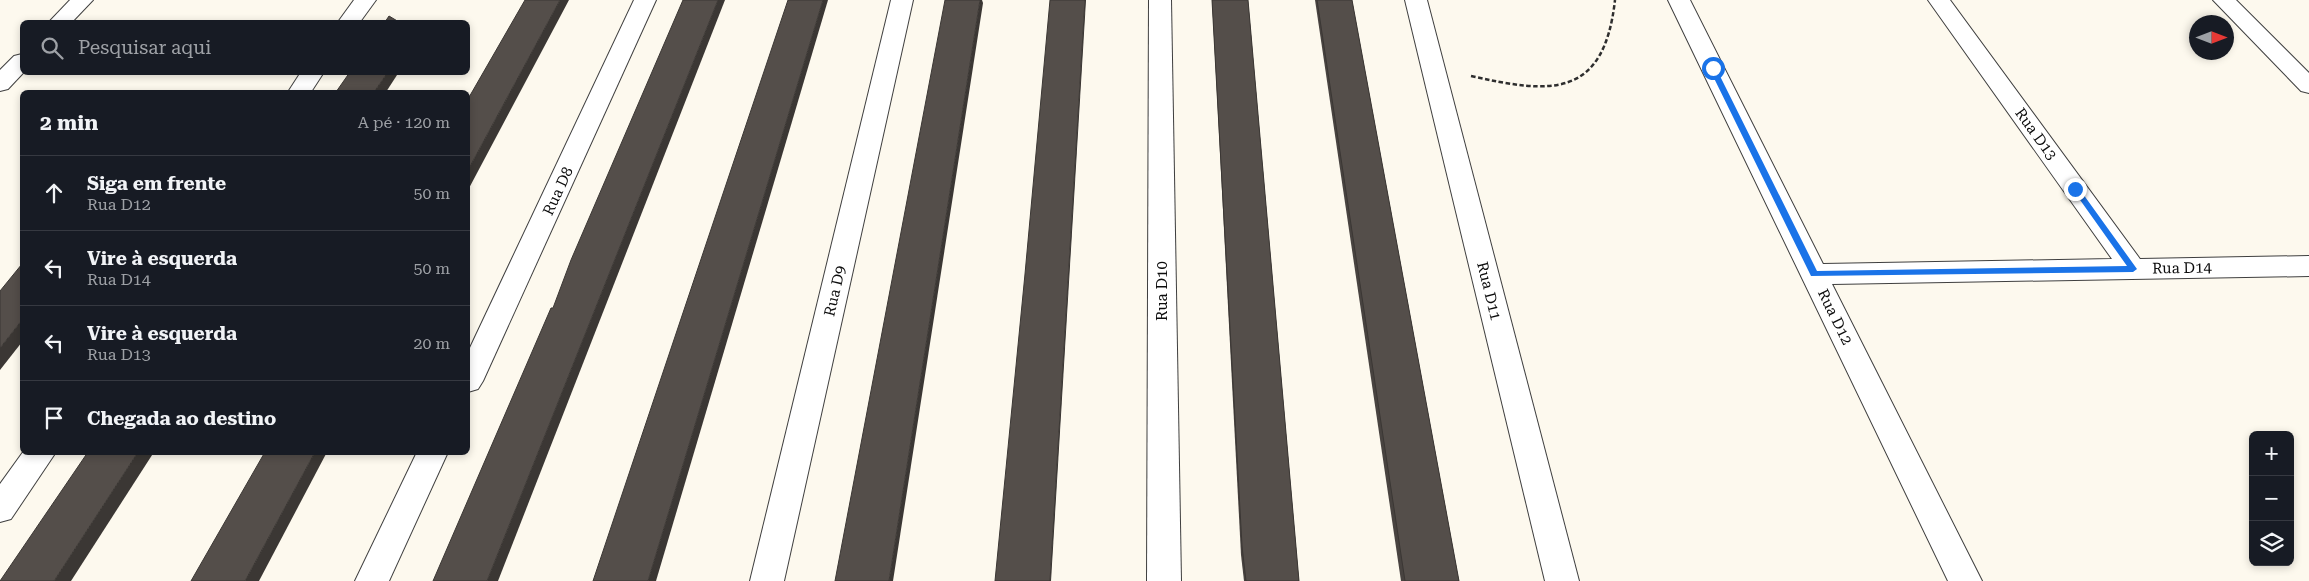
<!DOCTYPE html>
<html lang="pt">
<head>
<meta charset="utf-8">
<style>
	body { margin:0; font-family:"Roboto Serif",serif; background:#242831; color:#f1f3f6 }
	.controls { position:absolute; right:15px; bottom:15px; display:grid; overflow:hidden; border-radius:8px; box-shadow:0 2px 8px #0003 }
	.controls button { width:45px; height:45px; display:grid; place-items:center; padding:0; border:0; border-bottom:1px solid #363941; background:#171b24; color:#f1f3f6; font:25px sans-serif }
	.compass { position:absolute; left:2189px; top:15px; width:45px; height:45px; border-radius:50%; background:#171b24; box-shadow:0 2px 8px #0003; rotate:90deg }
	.stop { position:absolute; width:15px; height:15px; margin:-11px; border:4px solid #1a73e8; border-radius:50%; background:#fff }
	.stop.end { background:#1a73e8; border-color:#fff; box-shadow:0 1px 5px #0008 }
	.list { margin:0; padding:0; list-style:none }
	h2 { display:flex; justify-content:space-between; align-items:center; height:65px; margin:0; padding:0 20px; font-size:21px }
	h2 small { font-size:16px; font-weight:400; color:#9ea1a6 }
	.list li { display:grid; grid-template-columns:32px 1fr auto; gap:15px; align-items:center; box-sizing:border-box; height:75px; padding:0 20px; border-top:1px solid #363941 }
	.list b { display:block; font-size:19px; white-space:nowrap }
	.list p { margin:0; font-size:16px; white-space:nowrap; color:#9ea1a6 }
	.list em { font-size:16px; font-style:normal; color:#9ea1a6 }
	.icon { flex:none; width:28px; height:28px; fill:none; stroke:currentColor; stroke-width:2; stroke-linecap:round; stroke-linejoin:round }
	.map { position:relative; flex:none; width:2309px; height:581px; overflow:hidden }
	.search { position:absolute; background:#171b24; box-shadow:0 2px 8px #0003; left:20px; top:20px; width:450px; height:55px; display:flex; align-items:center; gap:12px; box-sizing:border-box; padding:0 18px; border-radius:8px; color:#9ea1a6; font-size:19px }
	.panel { position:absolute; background:#171b24; box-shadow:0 2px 8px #0003; left:20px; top:90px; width:450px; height:365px; border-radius:8px }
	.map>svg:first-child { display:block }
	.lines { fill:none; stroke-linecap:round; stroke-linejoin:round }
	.minor-casing { stroke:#3f3f3f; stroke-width:2 }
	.path { stroke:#2e2e2e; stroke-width:2.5; stroke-dasharray:4.5 2.5; stroke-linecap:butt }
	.minor { fill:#fff; fill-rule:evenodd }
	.wall { fill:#484340 }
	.shaded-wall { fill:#3b3734 }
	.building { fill:#544e4a; stroke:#3b3734 }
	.route { fill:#1a73e8 }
	.labels { text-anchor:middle; stroke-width:5; stroke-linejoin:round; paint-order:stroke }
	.street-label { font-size:15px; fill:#0c0c0c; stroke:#fff }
</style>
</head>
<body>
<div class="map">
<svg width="2309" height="581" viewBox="0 0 2309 581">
	<rect width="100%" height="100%" fill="#fdf9ee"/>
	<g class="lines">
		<g class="minor-casing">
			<g id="minor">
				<polygon points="70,0 93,0 72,22 49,22"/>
				<polygon points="354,0 376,0 360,22 338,22"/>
				<polygon points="634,0 656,0 483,381 478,389 468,392 468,352"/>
				<polygon points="891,0 913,0 784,581 750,581"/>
				<polygon points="1149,0 1171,0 1181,581 1147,581"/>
				<polygon points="1405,0 1427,0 1579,581 1545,581"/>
				<polygon points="1668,0 1690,0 1823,264 2112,259 1928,0 1950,0 2140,259 2309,256 2309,276 1832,284 1982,581 1948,581"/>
				<polygon points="2213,0 2236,0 2309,73 2309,93 2301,91"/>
				<polygon points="22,54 24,72 8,89 0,91 0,70 14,56"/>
				<polygon points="301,72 324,72 311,92 288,92"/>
				<polygon points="23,452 56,452 11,519 0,522 0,484"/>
				<polygon points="417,452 448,452 389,581 355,581"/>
			</g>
		</g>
		<path class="path" d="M1471 76C1551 94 1604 99 1615 0"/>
		<use href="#minor" class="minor"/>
	</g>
	<g class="wall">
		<polygon points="1212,0 1248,0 1299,581 1244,581 1241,555"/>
		<polygon points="1315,0 1352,0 1459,581 1401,581"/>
	</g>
	<g class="shaded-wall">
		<polygon points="560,0 569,0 468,190 468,170"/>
		<polygon points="718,0 725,0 498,581 487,581"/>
		<polygon points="823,0 828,0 656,581 648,581"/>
		<polygon points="980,0 982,0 983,3 893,581 889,581"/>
		<polygon points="1085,0 1086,0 1051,581 1050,581"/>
		<polygon points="388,72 399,72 386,92 374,92"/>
		<polygon points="22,320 22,342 0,370 0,348"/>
		<polygon points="138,452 154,452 71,581 54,581"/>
		<polygon points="315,452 327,452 259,581 245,581"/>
	</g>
	<g class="building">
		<polygon points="525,0 560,0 468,170 468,99"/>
		<polygon points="683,0 718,0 487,581 433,581 551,308 553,308 571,260"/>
		<polygon points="788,0 823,0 648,581 593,581"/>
		<polygon points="945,0 980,0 889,581 835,581"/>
		<polygon points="1050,0 1085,0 1050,581 995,581 1025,274"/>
		<polygon points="1212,0 1248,0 1299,581 1246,581 1242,546"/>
		<polygon points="1317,0 1352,0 1459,581 1405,581"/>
		<polygon points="389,16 399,22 385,22"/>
		<polygon points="350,72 388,72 374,92 336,92"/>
		<polygon points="22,264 22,320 0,348 0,291"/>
		<polygon points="88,452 138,452 54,581 0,581"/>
		<polygon points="265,452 315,452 245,581 191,581"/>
	</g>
	<polygon class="route" points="1713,66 1716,68 1817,271 2127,266 2073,190 2072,189 2075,186 2078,187 2137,269 2133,272 1811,276 1709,68"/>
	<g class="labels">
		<g class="street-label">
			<text transform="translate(2036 134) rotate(54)" y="5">Rua D13</text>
			<text transform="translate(558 191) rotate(-65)" y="5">Rua D8</text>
			<text transform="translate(2182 268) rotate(-1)" y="5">Rua D14</text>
			<text transform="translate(835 291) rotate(-77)" y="5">Rua D9</text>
			<text transform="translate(1162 291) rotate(-90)" y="5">Rua D10</text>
			<text transform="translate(1489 291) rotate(76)" y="5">Rua D11</text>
			<text transform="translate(1835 317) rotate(64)" y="5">Rua D12</text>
		</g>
	</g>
</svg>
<div class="controls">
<button>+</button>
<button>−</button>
<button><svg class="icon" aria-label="layers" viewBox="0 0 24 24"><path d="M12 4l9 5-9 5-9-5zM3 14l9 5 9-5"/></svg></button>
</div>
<svg class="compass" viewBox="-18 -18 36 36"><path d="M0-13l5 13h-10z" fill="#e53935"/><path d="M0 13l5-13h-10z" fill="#9ea1a6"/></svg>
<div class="stop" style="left:1713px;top:68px"></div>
<div class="stop end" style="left:2075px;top:189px"></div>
<div class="search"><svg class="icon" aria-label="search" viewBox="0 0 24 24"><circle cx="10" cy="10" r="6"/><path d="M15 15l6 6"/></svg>Pesquisar aqui</div>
<section class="panel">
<h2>2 min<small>A pé · 120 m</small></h2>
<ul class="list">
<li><svg class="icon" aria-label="ahead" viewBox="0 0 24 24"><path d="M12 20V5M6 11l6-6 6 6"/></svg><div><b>Siga em frente</b><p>Rua D12</p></div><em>50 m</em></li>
<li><svg class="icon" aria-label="left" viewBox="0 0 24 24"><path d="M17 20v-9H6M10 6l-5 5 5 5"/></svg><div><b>Vire à esquerda</b><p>Rua D14</p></div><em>50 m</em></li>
<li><svg class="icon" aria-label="left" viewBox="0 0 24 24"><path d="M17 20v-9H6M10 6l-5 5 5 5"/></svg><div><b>Vire à esquerda</b><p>Rua D13</p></div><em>20 m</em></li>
<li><svg class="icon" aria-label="arrive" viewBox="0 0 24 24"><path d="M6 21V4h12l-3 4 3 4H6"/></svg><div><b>Chegada ao destino</b></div></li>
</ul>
</section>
</div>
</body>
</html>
